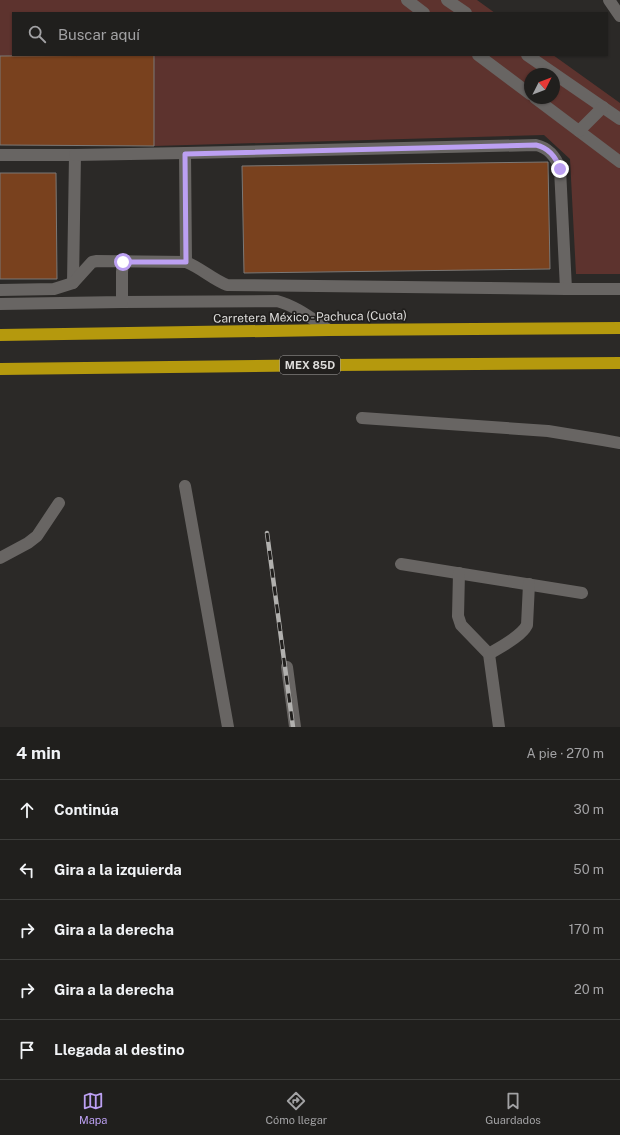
<!DOCTYPE html>
<html lang="es">
<head>
<meta charset="utf-8">
<style>
	body { margin:0; font-family:"Public Sans",sans-serif; background:#2d2c2a; color:#f1f3f6 }
	.compass { position:absolute; left:524px; top:68px; width:36px; height:36px; border-radius:50%; background:#201f1d; box-shadow:0 1px 3px #0004; rotate:48deg }
	.stop { position:absolute; width:12px; height:12px; margin:-9px; border:3px solid #bca0f2; border-radius:50%; background:#fff }
	.stop.end { background:#bca0f2; border-color:#fff; box-shadow:0 1px 4px #0008 }
	.list { margin:0; padding:0; list-style:none }
	h2 { display:flex; justify-content:space-between; align-items:center; height:52px; margin:0; padding:0 16px; font-size:17px }
	h2 small { font-size:13px; font-weight:400; color:#a2a2a4 }
	.list li { display:grid; grid-template-columns:26px 1fr auto; gap:12px; align-items:center; box-sizing:border-box; height:60px; padding:0 16px; border-top:1px solid #3d3d3b }
	.list b { display:block; font-size:15px; white-space:nowrap }
	.list em { font-size:13px; font-style:normal; color:#a2a2a4 }
	.icon { flex:none; width:22px; height:22px; fill:none; stroke:currentColor; stroke-width:2; stroke-linecap:round; stroke-linejoin:round }
	.map { position:relative; flex:none; width:620px; height:727px; overflow:hidden }
	.search { position:absolute; background:#201f1d; box-shadow:0 1px 3px #0004; left:12px; right:12px; top:12px; height:44px; display:flex; align-items:center; gap:10px; box-sizing:border-box; padding:0 14px; border-radius:0px; color:#a2a2a4; font-size:15px }
	.sheet { height:352px; background:#201f1d }
	nav { display:flex; justify-content:space-around; align-items:center; box-sizing:border-box; height:56px; border-top:1px solid #3d3d3b; background:#201f1d; font-size:11px; color:#a2a2a4 }
	nav a { display:grid; justify-items:center; gap:2px }
	nav .on { color:#bca0f2 }
	.map>svg:first-child { display:block }
	.green { fill:#5d332e; fill-rule:evenodd }
	.building { fill:#79411e; stroke:#7b7876 }
	.lines { fill:none; stroke-linecap:round; stroke-linejoin:round }
	.minor { stroke:#686563; stroke-width:12 }
	.highway { stroke:#b5990d; stroke-width:12 }
	.rail-casing { stroke:#b1b0ae; stroke-width:4.5 }
	.rail { stroke:#211f1d; stroke-width:3; stroke-dasharray:9; stroke-linecap:butt }
	.route { stroke:#bca0f2; stroke-width:5 }
	.labels { text-anchor:middle; stroke-width:3.5; stroke-linejoin:round; paint-order:stroke }
	.shield { fill:#211f1d; stroke:#a5a3a1; stroke-width:1 }
	.shield-label { font-size:11px; font-weight:bold; fill:#dddcda }
	.street-label { font-size:12px; fill:#dddcda; stroke:#211f1d }
</style>
</head>
<body>
<div class="map">
<svg width="620" height="727" viewBox="0 0 620 727">
	<rect width="100%" height="100%" fill="#2b2927"/>
	<g class="green">
		<polygon points="0,0 477,0 495,13 13,13 13,55 128,55 0,56"/>
		<path d="M154 55H553L620 103V274H576L570 159 544 135 154 146ZM530 74H554V98H530Z"/>
	</g>
	<g class="building">
		<polygon points="154,55 154,146 0,145 0,56"/>
		<polygon points="548,162 550,269 244,273 242,166"/>
		<polygon points="0,173 56,173 57,279 0,279"/>
	</g>
	<g class="lines">
		<g class="minor">
			<polyline points="407,0 424,13"/>
			<polyline points="447,0 466,13"/>
			<polyline points="609,0 620,16"/>
			<polyline points="478,55 530,94"/>
			<polyline points="527,55 620,119"/>
			<polyline points="535,98 620,162"/>
			<polyline points="579,131 603,107"/>
			<polyline points="185,153 186,262"/>
			<polyline points="0,155 75,155 73,283"/>
			<path d="M75 155 185 153 536 145C549 148 556 157 560 169L566 289"/>
			<path d="M0 290 54 289 73 283 92 262 97 261 186 262C201 268 212 279 227 285L566 289H620"/>
			<path d="M122 302 277 301C296 306 312 319 329 330"/>
			<polyline points="0,304 122,302 122,272 123,262"/>
			<polyline points="362,418 548,431 603,440 620,443"/>
			<polyline points="185,486 228,727"/>
			<polyline points="0,558 28,543 37,536 59,503"/>
			<polyline points="401,564 582,593"/>
			<polyline points="459,573 458,616 461,625 489,654 499,727"/>
			<path d="M489 654C500 647 521 637 527 625L529 584"/>
			<polyline points="287,667 295,727"/>
		</g>
		<g class="highway">
			<polyline points="0,335 329,330 620,328"/>
			<polyline points="0,369 336,365 620,363"/>
		</g>
		<g class="rail-casing">
			<polyline id="rail" points="267,533 293,727"/>
		</g>
		<use href="#rail" class="rail"/>
	</g>
	<g class="lines">
		<path class="route" d="M123 262H186L185 154 536 145C549 148 556 157 560 169"/>
	</g>
	<g class="labels">
		<rect class="shield" x="280" y="356" width="60" height="18" rx="3"/>
		<g class="shield-label">
			<text x="310" y="369">MEX 85D</text>
		</g>
		<g class="street-label">
			<text transform="translate(310 317) rotate(-1)" y="4">Carretera México - Pachuca (Cuota)</text>
		</g>
	</g>
</svg>
<svg class="compass" viewBox="-18 -18 36 36"><path d="M0-13l5 13h-10z" fill="#e53935"/><path d="M0 13l5-13h-10z" fill="#a2a2a4"/></svg>
<div class="stop" style="left:123px;top:262px"></div>
<div class="stop end" style="left:560px;top:169px"></div>
<div class="search"><svg class="icon" aria-label="search" viewBox="0 0 24 24"><circle cx="10" cy="10" r="6"/><path d="M15 15l6 6"/></svg>Buscar aquí</div>
</div>
<section class="sheet">
<h2>4 min<small>A pie · 270 m</small></h2>
<ul class="list">
<li><svg class="icon" aria-label="ahead" viewBox="0 0 24 24"><path d="M12 20V5M6 11l6-6 6 6"/></svg><div><b>Continúa</b></div><em>30 m</em></li>
<li><svg class="icon" aria-label="left" viewBox="0 0 24 24"><path d="M17 20v-9H6M10 6l-5 5 5 5"/></svg><div><b>Gira a la izquierda</b></div><em>50 m</em></li>
<li><svg class="icon" aria-label="right" viewBox="0 0 24 24"><path d="M7 20v-9h11M14 6l5 5-5 5"/></svg><div><b>Gira a la derecha</b></div><em>170 m</em></li>
<li><svg class="icon" aria-label="right" viewBox="0 0 24 24"><path d="M7 20v-9h11M14 6l5 5-5 5"/></svg><div><b>Gira a la derecha</b></div><em>20 m</em></li>
<li><svg class="icon" aria-label="arrive" viewBox="0 0 24 24"><path d="M6 21V4h12l-3 4 3 4H6"/></svg><div><b>Llegada al destino</b></div></li>
</ul>
</section>
<nav>
<a class="on"><svg class="icon" aria-label="map" viewBox="0 0 24 24"><path d="M3 6l6-2 6 2 6-2v14l-6 2-6-2-6 2zM9 4v14M15 6v14"/></svg>Mapa</a>
<a><svg class="icon" aria-label="directions" viewBox="0 0 24 24"><path d="M12 3l9 9-9 9-9-9zM9 14v-3h6M13 9l2 2-2 2"/></svg>Cómo llegar</a>
<a><svg class="icon" aria-label="saved" viewBox="0 0 24 24"><path d="M7 4h10v16l-5-4-5 4z"/></svg>Guardados</a>
</nav>
</body>
</html>
